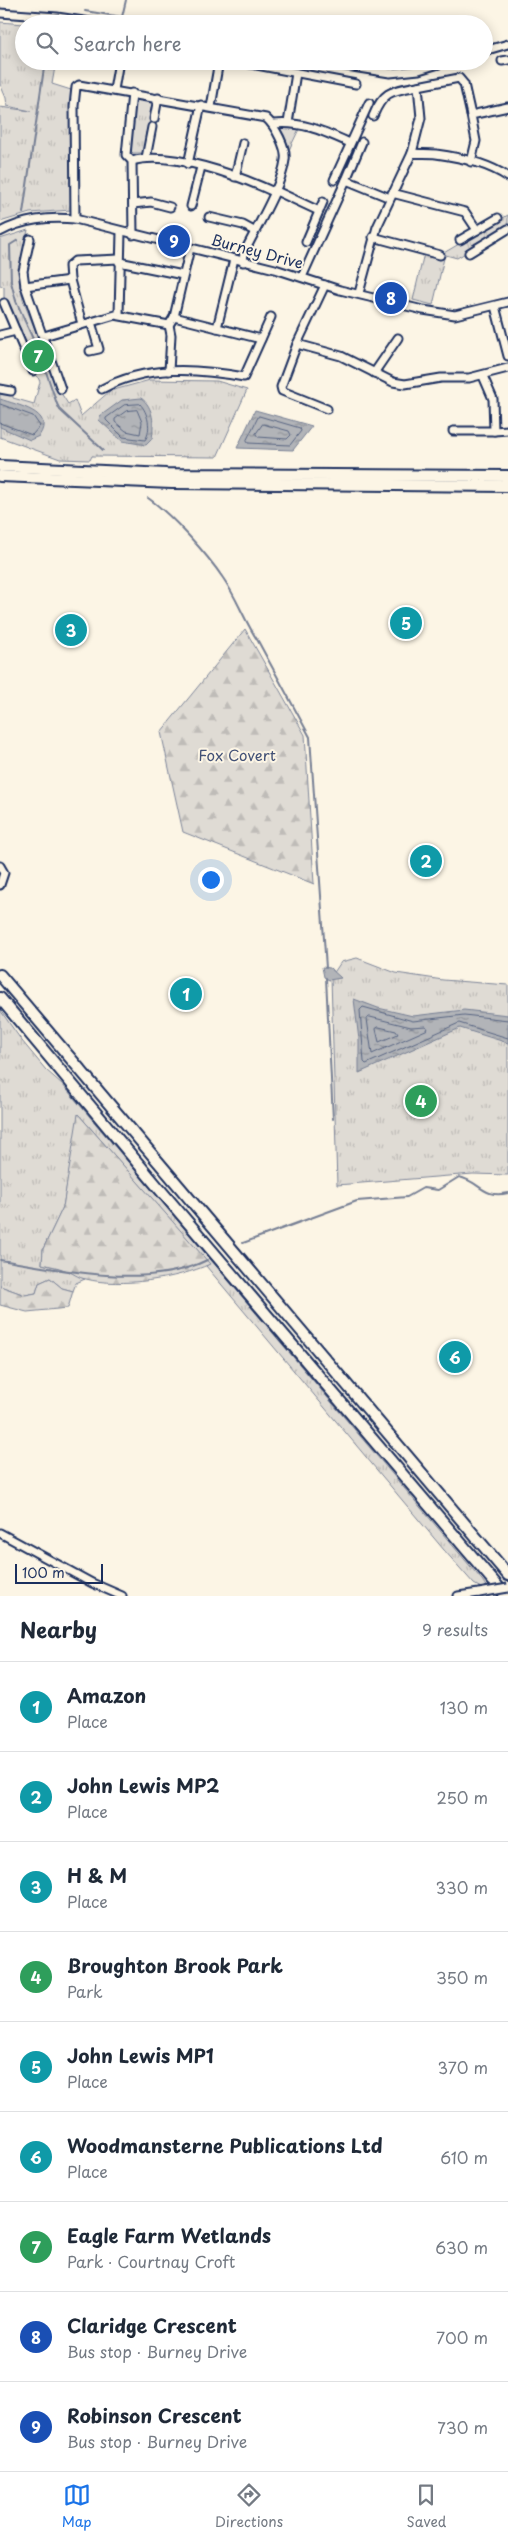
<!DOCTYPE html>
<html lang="en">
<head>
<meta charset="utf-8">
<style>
	body { margin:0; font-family:"Playpen Sans",sans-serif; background:#f2f2f3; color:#1f2937 }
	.scale { position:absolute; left:15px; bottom:12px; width:88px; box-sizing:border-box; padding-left:5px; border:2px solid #1b2f5e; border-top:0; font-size:14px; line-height:18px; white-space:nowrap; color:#1b2f5e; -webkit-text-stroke:4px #fcf5e5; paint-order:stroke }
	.you { position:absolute; left:210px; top:879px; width:18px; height:18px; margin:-12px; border:4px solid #fff; border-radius:50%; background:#1a73e8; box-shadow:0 0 0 8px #1a73e833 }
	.badge { display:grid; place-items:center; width:32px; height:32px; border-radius:50%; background:#1a73e8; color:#fff; font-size:16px; font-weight:700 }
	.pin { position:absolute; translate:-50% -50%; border:2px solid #fff; box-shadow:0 1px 5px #0006 }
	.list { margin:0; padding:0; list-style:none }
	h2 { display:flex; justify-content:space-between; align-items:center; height:65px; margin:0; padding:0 20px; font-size:21px }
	h2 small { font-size:16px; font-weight:400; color:#747a83 }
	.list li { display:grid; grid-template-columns:32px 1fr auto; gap:15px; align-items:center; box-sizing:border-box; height:90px; padding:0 20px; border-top:1px solid #e0e1e3 }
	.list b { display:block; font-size:19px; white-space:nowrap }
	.list p { margin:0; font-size:16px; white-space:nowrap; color:#747a83 }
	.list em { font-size:16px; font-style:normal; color:#747a83 }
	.icon { flex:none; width:28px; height:28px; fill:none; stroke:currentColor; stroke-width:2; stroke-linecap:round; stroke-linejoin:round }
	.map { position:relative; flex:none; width:508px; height:1596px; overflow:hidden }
	.search { position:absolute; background:#fff; box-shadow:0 2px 12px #0003; left:15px; right:15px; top:15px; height:55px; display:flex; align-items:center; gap:12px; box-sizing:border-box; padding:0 18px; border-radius:28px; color:#747a83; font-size:19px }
	.sheet { height:875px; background:#fff }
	nav { display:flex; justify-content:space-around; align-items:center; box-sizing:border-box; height:70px; border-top:1px solid #e0e1e3; background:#fff; font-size:14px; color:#747a83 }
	nav a { display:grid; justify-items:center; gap:2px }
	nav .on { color:#1a73e8 }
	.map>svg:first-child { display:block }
	.grass { fill:url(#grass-tufts); stroke:#7d8599 }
	.forest { fill:url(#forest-firs); stroke:#7d8599 }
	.water { fill:url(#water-ripples); stroke:#767f94 }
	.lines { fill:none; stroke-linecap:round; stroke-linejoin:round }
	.shore { stroke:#576482; stroke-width:1 }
	.stream { stroke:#767f94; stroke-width:2 }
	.minor-casing { stroke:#1b2f5e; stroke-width:11 }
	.highway-casing { stroke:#1b2f5e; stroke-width:14 }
	.minor { stroke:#fcf5e5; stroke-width:7 }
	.highway { stroke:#fcf5e5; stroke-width:10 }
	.minor-bridge-casing { stroke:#1b2f5e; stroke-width:11; stroke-linecap:butt }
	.minor-bridge { stroke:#fcf5e5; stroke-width:7 }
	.labels { text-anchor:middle; stroke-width:4; stroke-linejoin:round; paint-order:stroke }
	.street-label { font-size:15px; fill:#1b2f5e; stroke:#fcf5e5 }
	.park-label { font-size:15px; fill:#425176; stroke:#fcf5e5 }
</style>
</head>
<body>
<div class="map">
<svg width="508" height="1596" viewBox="0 0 508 1596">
	<defs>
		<pattern id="grass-tufts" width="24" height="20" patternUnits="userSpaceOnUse" patternTransform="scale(1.25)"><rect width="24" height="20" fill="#dfdbd4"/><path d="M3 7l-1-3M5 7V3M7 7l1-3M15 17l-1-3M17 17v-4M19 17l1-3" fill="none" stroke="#bfbcb8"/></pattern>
		<pattern id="forest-firs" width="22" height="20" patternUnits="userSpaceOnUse" patternTransform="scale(1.25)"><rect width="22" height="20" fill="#dfdbd4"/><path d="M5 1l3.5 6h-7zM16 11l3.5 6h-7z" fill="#bfbcb8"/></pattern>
		<pattern id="water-ripples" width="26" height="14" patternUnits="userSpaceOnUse" patternTransform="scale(1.25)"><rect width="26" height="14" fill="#b2b4b8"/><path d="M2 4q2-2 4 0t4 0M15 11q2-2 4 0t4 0" fill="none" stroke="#909399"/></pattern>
	</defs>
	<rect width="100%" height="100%" fill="#fcf5e5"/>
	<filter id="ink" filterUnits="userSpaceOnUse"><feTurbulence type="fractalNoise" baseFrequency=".02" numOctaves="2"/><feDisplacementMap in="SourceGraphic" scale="10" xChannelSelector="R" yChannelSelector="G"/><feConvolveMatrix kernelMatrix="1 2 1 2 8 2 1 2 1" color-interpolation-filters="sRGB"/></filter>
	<g filter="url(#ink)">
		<g class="grass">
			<polygon points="0,22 24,24 24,61 56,61 52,84 71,90 71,210 30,213 0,222 0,107 31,111 7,106 6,98 0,84"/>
			<polygon points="135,98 154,100 149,131 146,132 144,153 133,153 131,151 131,119"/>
			<polygon points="276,126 300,127 288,152"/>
			<polygon points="508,215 508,228 457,258 442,254"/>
			<polygon points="28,230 19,270 23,300 61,393 68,404 75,400 81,416 110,391 150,380 217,381 247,390 217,457 92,456 90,460 60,459 0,437 0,386 13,389 13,398 34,404 40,382 4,297 4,287 0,285 0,239"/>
			<polygon points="424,253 444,258 433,305 413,300"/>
			<polygon points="357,958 396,973 443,980 508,985 508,1175 473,1174 337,1185 331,977 341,962"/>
			<polygon points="0,1010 22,1041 46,1070 62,1084 487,1586 481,1588 474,1584 444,1550 206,1266 209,1264 79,1115 63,1207 43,1249 42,1264 64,1269 85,1279 76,1283 73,1291 62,1288 50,1278 39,1283 36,1293 25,1295 0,1286"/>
		</g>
		<g class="forest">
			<polygon points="245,629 305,735 314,884 183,832 161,732"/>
			<path d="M78 1114 210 1264C177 1279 121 1288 86 1279 78 1278 72 1272 65 1270 58 1267 50 1266 42 1264L43 1249 63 1207Z"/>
			<polygon points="50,1278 62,1288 73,1291 68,1308 27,1312 0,1305 0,1286 25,1295 36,1293 39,1283"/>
		</g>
		<g class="water">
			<path d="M141 398C154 407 154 425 152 439L146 445 122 441 99 420 100 416 122 400Z"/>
			<path d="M0 399C17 405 56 412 39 436L30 440 0 427Z"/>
			<polygon points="255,410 312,426 293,450 237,448"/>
			<polygon points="322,967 330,968 341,978 329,980 324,977"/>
			<polygon points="354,999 378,1008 413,1016 464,1010 508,1015 508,1043 460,1028 359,1073 359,1040"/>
		</g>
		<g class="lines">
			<g class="shore">
				<polyline points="0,404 33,416 40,426 32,435 0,423"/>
				<path d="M140 404C148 412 152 430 145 440L123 437 106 420V418L124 405Z"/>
				<polygon points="137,410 142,422 140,434 126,431 115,422 115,419 126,411"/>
				<polygon points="259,416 300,428 301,431 290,445 248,443 247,440"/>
				<polygon points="263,424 289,431 291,435 287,439 258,437 256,434"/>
				<polygon points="370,1017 411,1027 426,1026 428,1029 372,1054 367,1019"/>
				<polyline points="508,1020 464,1015 413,1021 363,1007 360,1010 364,1062 366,1064 459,1023 508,1038"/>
				<polygon points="379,1027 396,1031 398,1034 379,1042 376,1029"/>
			</g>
			<g class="stream">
				<polyline points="85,11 122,17 126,0"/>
				<polyline points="23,213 45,61"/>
				<polyline points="18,240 10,245 11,282 16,301 41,357 57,404 60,410 103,450"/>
				<path d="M148 498C171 514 207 554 223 578 237 598 245 622 258 641L310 737 326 968"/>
				<polyline points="326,978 333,1119"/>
				<path d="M243 1243 357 1201 407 1197 423 1188 438 1190 459 1177C480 1181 482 1199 508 1193"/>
				<path d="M0 1260C63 1270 147 1290 207 1260"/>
			</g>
			<g class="minor-casing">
				<g id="minor">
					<polyline points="0,13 57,17 104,24"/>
					<polyline points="484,51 508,44"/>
					<polyline points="235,61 356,84"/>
					<polyline points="315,61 390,73 419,70 449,61"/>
					<polyline points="502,61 508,60"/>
					<polyline points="114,90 119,61"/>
					<polyline points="132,93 126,155 132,161 133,235"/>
					<polyline points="211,107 219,61"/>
					<path d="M373 116C384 90 392 91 418 86"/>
					<polyline points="154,119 158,98"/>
					<polyline points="288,123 296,73"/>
					<path d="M273 124C302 121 323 131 350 143"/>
					<polyline points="412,153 421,118 418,86 459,78 464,84 471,115"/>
					<polyline points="146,158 152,127"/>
					<path d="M132 161C170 150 239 176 274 192"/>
					<polyline points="471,162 476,141 471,115 508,107"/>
					<polyline points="188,164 201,105"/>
					<polyline points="235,177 243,143"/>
					<polyline points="334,180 369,103"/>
					<polyline points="346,180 362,142"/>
					<polyline points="274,190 319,211"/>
					<polyline points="392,193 465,212 477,230"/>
					<polyline points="133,204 151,202 170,207"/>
					<polyline points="191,206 201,167"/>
					<polyline points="209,217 243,225 254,231"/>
					<path d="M75 219 74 106 76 87 79 85 266 118C275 126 287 148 285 160 282 186 256 228 244 253L243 262"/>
					<path d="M0 232C24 219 48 217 75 219L275 269 340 290 423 310 455 315 508 302"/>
					<polyline points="373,237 440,255"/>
					<polyline points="30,239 23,271 25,286 61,389"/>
					<polyline points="460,240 498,218"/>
					<polyline points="306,242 323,202"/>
					<polyline points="469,253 508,229"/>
					<polyline points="119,262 183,275"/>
					<polyline points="302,277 346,180 390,198"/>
					<polyline points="325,285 297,344 281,387 282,391 327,409"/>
					<polyline points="25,286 70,280"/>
					<path d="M359 293 377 227 412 153C420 154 428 153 436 154 459 157 489 164 508 177"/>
					<polyline points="4,303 33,371"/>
					<polyline points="495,306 508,356"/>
					<polyline points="119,315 121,232"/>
					<polyline points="174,317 261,339"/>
					<polyline points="82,324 70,280 69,266 75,261 119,259"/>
					<polyline points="217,328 234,259"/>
					<polyline points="0,335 16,331"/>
					<polyline points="44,336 115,315 169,325 174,317 190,248"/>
					<polyline points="297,344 341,356 393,382 405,384 441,378 469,378 508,368"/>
					<polyline points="90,351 99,349 91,322"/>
					<polyline points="169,371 171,335 169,325"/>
					<polyline points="374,373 398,338"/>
					<polyline points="483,376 493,399 494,431 508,430"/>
					<polyline points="0,389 11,391"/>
					<path d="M102 389C146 365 196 368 244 377L271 317"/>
					<polyline points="453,431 494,431"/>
					<polyline points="0,866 4,873 0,885"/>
					<polyline points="0,1533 92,1583 122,1596"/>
					<polyline points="458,1596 479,1593"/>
				</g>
			</g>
			<g class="highway-casing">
				<g id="highway">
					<polyline points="0,466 166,474 508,476"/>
					<polyline points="0,476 172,483 508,486"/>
					<polyline points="0,975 508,1575"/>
					<polyline points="0,998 157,1186 506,1596"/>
				</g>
			</g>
			<use href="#minor" class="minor"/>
			<use href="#highway" class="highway"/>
			<g class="minor-bridge-casing">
				<polyline id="minor-bridge" points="479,1593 508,1588"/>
			</g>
			<use href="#minor-bridge" class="minor-bridge"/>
		</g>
	</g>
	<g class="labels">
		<g class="street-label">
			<text transform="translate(257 252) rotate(15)" y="5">Burney Drive</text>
		</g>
		<g class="park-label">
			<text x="237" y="761">Fox Covert</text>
		</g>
	</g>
</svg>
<div class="scale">100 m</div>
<div class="you"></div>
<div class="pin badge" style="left:186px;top:994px;background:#0f9aa8">1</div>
<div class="pin badge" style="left:426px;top:861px;background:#0f9aa8">2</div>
<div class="pin badge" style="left:71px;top:630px;background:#0f9aa8">3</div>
<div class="pin badge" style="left:421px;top:1101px;background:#2e9e5b">4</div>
<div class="pin badge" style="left:406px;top:623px;background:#0f9aa8">5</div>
<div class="pin badge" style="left:455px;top:1357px;background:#0f9aa8">6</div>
<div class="pin badge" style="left:38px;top:356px;background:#2e9e5b">7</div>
<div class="pin badge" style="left:391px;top:298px;background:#1a4fb4">8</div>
<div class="pin badge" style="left:174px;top:241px;background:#1a4fb4">9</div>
<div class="search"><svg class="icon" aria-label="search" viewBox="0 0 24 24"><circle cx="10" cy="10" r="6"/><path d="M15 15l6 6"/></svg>Search here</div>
</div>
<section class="sheet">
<h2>Nearby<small>9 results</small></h2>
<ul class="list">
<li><span class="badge" style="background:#0f9aa8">1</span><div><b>Amazon</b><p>Place</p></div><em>130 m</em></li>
<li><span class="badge" style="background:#0f9aa8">2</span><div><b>John Lewis MP2</b><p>Place</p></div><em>250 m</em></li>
<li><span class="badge" style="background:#0f9aa8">3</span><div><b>H &amp; M</b><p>Place</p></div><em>330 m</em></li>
<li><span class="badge" style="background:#2e9e5b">4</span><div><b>Broughton Brook Park</b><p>Park</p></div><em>350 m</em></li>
<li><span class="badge" style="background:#0f9aa8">5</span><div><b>John Lewis MP1</b><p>Place</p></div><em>370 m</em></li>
<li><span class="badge" style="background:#0f9aa8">6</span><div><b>Woodmansterne Publications Ltd</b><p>Place</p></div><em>610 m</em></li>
<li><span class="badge" style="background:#2e9e5b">7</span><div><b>Eagle Farm Wetlands</b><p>Park · Courtnay Croft</p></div><em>630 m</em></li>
<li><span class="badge" style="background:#1a4fb4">8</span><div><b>Claridge Crescent</b><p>Bus stop · Burney Drive</p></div><em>700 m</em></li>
<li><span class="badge" style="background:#1a4fb4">9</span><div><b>Robinson Crescent</b><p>Bus stop · Burney Drive</p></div><em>730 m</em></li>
</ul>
</section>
<nav>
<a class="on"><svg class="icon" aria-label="map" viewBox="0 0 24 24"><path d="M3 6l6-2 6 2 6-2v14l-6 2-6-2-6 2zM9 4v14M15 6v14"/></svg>Map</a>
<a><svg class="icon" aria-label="directions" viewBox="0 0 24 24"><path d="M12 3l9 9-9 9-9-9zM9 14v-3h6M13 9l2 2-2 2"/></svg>Directions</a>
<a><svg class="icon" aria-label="saved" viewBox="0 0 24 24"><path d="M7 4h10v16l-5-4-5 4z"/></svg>Saved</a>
</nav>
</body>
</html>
